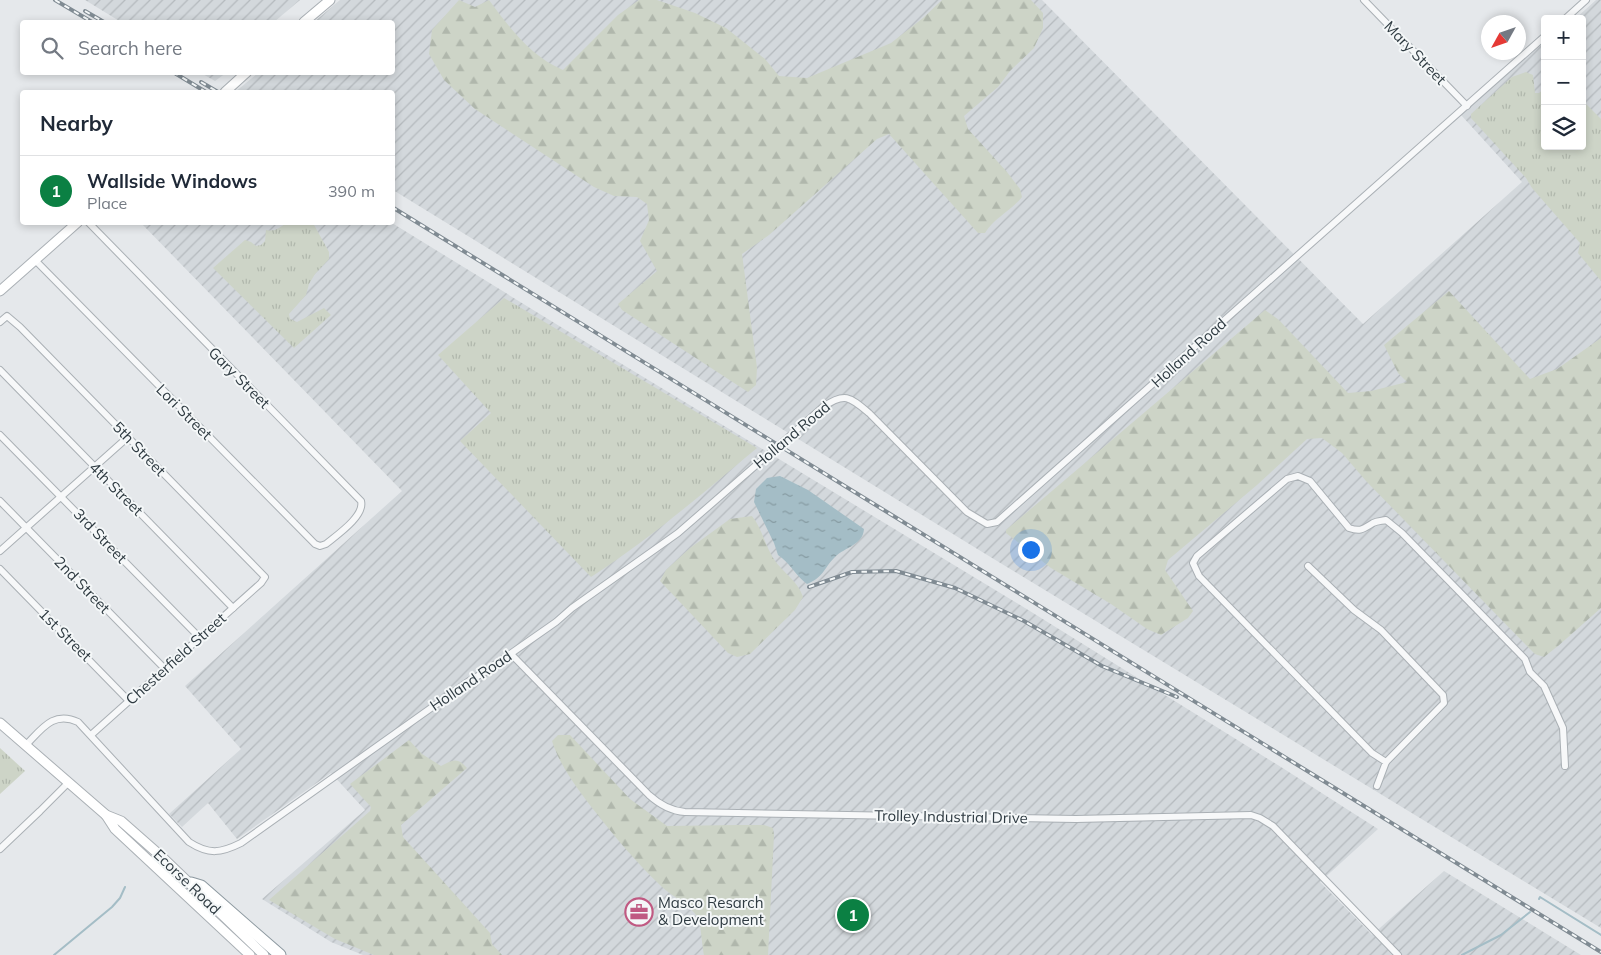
<!DOCTYPE html>
<html lang="en">
<head>
<meta charset="utf-8">
<style>
	body { margin:0; font-family:Mulish,sans-serif; background:#f2f2f3; color:#1f2937 }
	.controls { position:absolute; right:15px; top:15px; display:grid; overflow:hidden; border-radius:5px; box-shadow:0 2px 8px #0003 }
	.controls button { width:45px; height:45px; display:grid; place-items:center; padding:0; border:0; border-bottom:1px solid #e0e1e3; background:#fff; color:#1f2937; font:25px sans-serif }
	.compass { position:absolute; left:1481px; top:15px; width:45px; height:45px; border-radius:50%; background:#fff; box-shadow:0 2px 8px #0003; rotate:230deg }
	.you { position:absolute; left:1030px; top:549px; width:18px; height:18px; margin:-12px; border:4px solid #fff; border-radius:50%; background:#1a73e8; box-shadow:0 0 0 8px #1a73e833 }
	.badge { display:grid; place-items:center; width:32px; height:32px; border-radius:50%; background:#0b8043; color:#fff; font-size:16px; font-weight:700 }
	.pin { position:absolute; translate:-50% -50%; border:2px solid #fff; box-shadow:0 1px 5px #0006 }
	.list { margin:0; padding:0; list-style:none }
	h2 { display:flex; justify-content:space-between; align-items:center; height:65px; margin:0; padding:0 20px; font-size:21px }
	h2 small { font-size:16px; font-weight:400; color:#747a83 }
	.list li { display:grid; grid-template-columns:32px 1fr auto; gap:15px; align-items:center; box-sizing:border-box; height:70px; padding:0 20px; border-top:1px solid #e0e1e3 }
	.list b { display:block; font-size:19px; white-space:nowrap }
	.list p { margin:0; font-size:16px; white-space:nowrap; color:#747a83 }
	.list em { font-size:16px; font-style:normal; color:#747a83 }
	.icon { flex:none; width:28px; height:28px; fill:none; stroke:currentColor; stroke-width:2; stroke-linecap:round; stroke-linejoin:round }
	.map { position:relative; flex:none; width:1601px; height:955px; overflow:hidden }
	.search { position:absolute; background:#fff; box-shadow:0 2px 8px #0003; left:20px; top:20px; width:375px; height:55px; display:flex; align-items:center; gap:12px; box-sizing:border-box; padding:0 18px; border-radius:5px; color:#747a83; font-size:19px }
	.panel { position:absolute; background:#fff; box-shadow:0 2px 8px #0003; left:20px; top:90px; width:375px; height:135px; border-radius:5px }
	.map>svg:first-child { display:block }
	.industrial { fill:url(#industrial-furrows) }
	.grass { fill:url(#grass-tufts) }
	.forest { fill:url(#forest-firs) }
	.water { fill:url(#water-ripples) }
	.lines { fill:none; stroke-linecap:round; stroke-linejoin:round }
	.stream { stroke:#a4bdc6; stroke-width:2 }
	.street-casing { stroke:#aab0b5; stroke-width:8 }
	.secondary-casing { stroke:#aab0b5; stroke-width:11 }
	.highway-casing { stroke:#8d99a0; stroke-width:13 }
	.street { stroke:#f7f8f9; stroke-width:6 }
	.secondary { stroke:#fff; stroke-width:9 }
	.highway { stroke:#fff; stroke-width:11 }
	.rail-casing { stroke:#808b93; stroke-width:4 }
	.rail { stroke:#f4f7f8; stroke-width:2; stroke-dasharray:5.5; stroke-linecap:butt }
	.labels { text-anchor:middle; stroke-width:4; stroke-linejoin:round; paint-order:stroke }
	.street-label { font-size:15px; fill:#2e3a41; stroke:#f4f7f8 }
	.poi-label { font-size:15px; fill:#2e3a41; stroke:#f4f7f8; text-anchor:start }
</style>
</head>
<body>
<div class="map">
<svg width="1601" height="955" viewBox="0 0 1601 955">
	<defs>
		<pattern id="industrial-furrows" width="10" height="10" patternUnits="userSpaceOnUse" patternTransform="scale(1.25)"><rect width="10" height="10" fill="#d3d8dc"/><path d="M-1 1l2-2M0 10L10 0M9 11l2-2" fill="none" stroke="#b5babe"/></pattern>
		<pattern id="grass-tufts" width="24" height="20" patternUnits="userSpaceOnUse" patternTransform="scale(1.25)"><rect width="24" height="20" fill="#cdd4c7"/><path d="M3 7l-1-3M5 7V3M7 7l1-3M15 17l-1-3M17 17v-4M19 17l1-3" fill="none" stroke="#b0b7ac"/></pattern>
		<pattern id="forest-firs" width="22" height="20" patternUnits="userSpaceOnUse" patternTransform="scale(1.25)"><rect width="22" height="20" fill="#cdd4c7"/><path d="M5 1l3.5 6h-7zM16 11l3.5 6h-7z" fill="#b0b7ac"/></pattern>
		<pattern id="water-ripples" width="26" height="14" patternUnits="userSpaceOnUse" patternTransform="scale(1.25)"><rect width="26" height="14" fill="#a4bdc6"/><path d="M2 4q2-2 4 0t4 0M15 11q2-2 4 0t4 0" fill="none" stroke="#869ba2"/></pattern>
	</defs>
	<rect width="100%" height="100%" fill="#e5e8eb"/>
	<g class="industrial">
		<polygon points="85,0 300,0 274,22 121,22"/>
		<polygon points="340,0 1042,0 1363,324 1522,182 1461,115 1545,41 1545,146 1582,146 1582,19 1575,19 1596,0 1601,0 1601,928 979,550 393,190 392,92 235,92 258,73 392,72 392,22 314,22"/>
		<polygon points="201,73 226,73 215,81"/>
		<polygon points="141,223 392,223 574,335 1025,608 1281,767 1378,829 1320,882 1372,935 1444,871 1581,955 363,955 331,942 262,899 365,810 331,773 237,839 208,803 182,827 169,814 241,749 185,686 402,491"/>
	</g>
	<g class="grass">
		<polygon points="1526,72 1533,75 1535,93 1539,93 1545,88 1545,146 1582,146 1582,100 1601,119 1601,281 1578,253 1580,243 1532,188 1526,178 1471,118 1471,114 1512,77"/>
		<path d="M287 222 313 223 329 252V259L315 274 309 284 306 295 289 314 290 319 297 322 324 308 331 315 294 348 213 268 245 240 251 242 256 246 261 245 265 241 266 230C275 232 280 228 287 222Z"/>
		<path d="M504 298 757 448C703 493 650 539 591 577L460 441 491 413 438 355Z"/>
		<polygon points="0,748 25,771 0,794"/>
	</g>
	<g class="forest">
		<path d="M459 0 475 7 489 0C509 27 531 57 563 70L618 15 639 0H657L695 13 726 28 765 59 779 76 807 78 891 43 923 18 942 0H1031L1043 13V28L1034 48 1010 71 998 87 964 116 968 129 1007 172 1020 189 1022 197C1011 211 994 218 985 233H978L889 134 877 139 769 235 742 254 757 368 756 385 748 392 622 310 618 304 657 271 640 241 649 220 647 204 637 197 614 196 594 187 475 109 444 80 429 54 432 30Z"/>
		<polygon points="1449,291 1530,379 1557,369 1601,338 1601,608 1558,646 1544,657 1535,654 1527,646 1366,481 1342,453 1322,438 1307,439 1257,485 1168,560 1165,570 1193,611 1188,618 1161,635 1147,629 1111,604 1051,568 1006,533 1006,530 1265,310 1279,320 1348,393 1371,391 1407,382 1398,373 1384,345"/>
		<path d="M752 516C762 529 764 542 772 556 780 571 798 580 803 597L795 610 750 654 737 657 728 653 660 581 666 570 690 548 730 519Z"/>
		<path d="M558 735H570L630 799 667 826 737 825H764L773 828 774 835 768 955H704C702 946 701 924 698 918 691 905 671 896 661 886 636 862 614 836 593 809 577 788 560 766 552 741Z"/>
		<path d="M409 740 422 754 441 766C453 760 457 757 467 768L401 825 403 837 490 933 492 944 502 955H374L335 939 269 900 370 811 371 807 350 784Z"/>
	</g>
	<path class="water" d="M780 476 808 490 864 529C863 545 845 547 835 557 823 569 824 577 807 584 796 576 790 563 778 555L774 543 754 502 756 489 767 478Z"/>
	<g class="lines">
		<g class="stream">
			<polyline points="1539,899 1540,897 1601,935"/>
			<polyline points="54,955 112,907 120,898 125,887"/>
			<polyline points="1462,955 1501,935 1530,912"/>
		</g>
		<g class="street-casing">
			<g id="street">
				<polyline points="1364,0 1467,106"/>
				<polyline points="1565,19 1586,0"/>
				<path d="M35 260 315 544 320 546 326 544C337 535 365 516 361 501L88 222"/>
				<polyline points="0,322 7,316 20,327 265,577 261,583 91,735"/>
				<polyline points="0,370 233,608"/>
				<polyline points="0,435 200,638"/>
				<polyline points="0,501 165,669"/>
				<polyline points="0,551 128,437"/>
				<polyline points="1308,566 1354,610 1381,630 1443,695 1444,703 1386,762"/>
				<polyline points="0,569 129,701"/>
				<path d="M511 654 649 795C660 805 671 811 685 812L1076 819 1251 815 1260 818 1273 826 1398 955"/>
				<path d="M25 746C41 730 53 710 78 722L189 842C209 855 221 853 241 843L469 681 483 673 556 622 572 608 678 533 823 407C845 392 850 397 869 413L967 512 987 524 997 522 1545 36"/>
				<path d="M1377 786 1386 762 1372 753 1199 576 1193 563 1197 556 1287 479 1298 476 1310 481 1349 528C1361 532 1363 529 1373 523 1377 521 1382 521 1386 520L1402 533 1525 659 1530 672 1544 686 1563 728 1565 766"/>
				<polyline points="0,849 40,811 68,783"/>
			</g>
		</g>
		<g class="secondary-casing">
			<g id="secondary">
				<polyline points="304,22 330,0"/>
				<polyline points="225,92 247,72"/>
				<polyline points="0,291 78,222"/>
				<polyline points="0,723 106,815 121,821 163,858 264,955"/>
				<polyline points="106,815 115,829 250,955"/>
			</g>
		</g>
		<g class="highway-casing">
			<polyline id="highway" points="191,883 201,886 280,955"/>
		</g>
		<use href="#street" class="street"/>
		<use href="#secondary" class="secondary"/>
		<use href="#highway" class="highway"/>
		<g class="rail-casing">
			<g id="rail">
				<polyline points="55,0 92,22"/>
				<polyline points="85,11 104,22"/>
				<polyline points="173,72 206,92"/>
				<polyline points="201,82 218,92"/>
				<polyline points="392,207 1601,952"/>
				<polyline points="809,587 852,572 896,571 955,588 1024,621 1102,666 1177,697"/>
			</g>
		</g>
		<use href="#rail" class="rail"/>
	</g>
	<defs>
		<g id="office-ring" transform="scale(1.4375)"><circle r="9.5" fill="#f4f7f8" stroke="#c05982" stroke-width="1.5"/><path d="M-6-3h4V-5.5h4V-3h4V5H-6ZM-1-4.5V-3h2v-1.5ZM-6 0V1H6V0Z" fill="#c05982"/></g>
	</defs>
	<g fill-rule="evenodd">
		<use href="#office-ring" x="639" y="912"/>
	</g>
	<g class="labels">
		<g class="street-label">
			<text transform="translate(1415 53) rotate(46)" y="5">Mary Street</text>
			<text transform="translate(1189 353) rotate(-42)" y="5">Holland Road</text>
			<text transform="translate(239 378) rotate(45)" y="5">Gary Street</text>
			<text transform="translate(184 412) rotate(45)" y="5">Lori Street</text>
			<text transform="translate(792 435) rotate(-40)" y="5">Holland Road</text>
			<text transform="translate(139 449) rotate(46)" y="5">5th Street</text>
			<text transform="translate(116 489) rotate(45)" y="5">4th Street</text>
			<text transform="translate(100 536) rotate(46)" y="5">3rd Street</text>
			<text transform="translate(82 585) rotate(46)" y="5">2nd Street</text>
			<text transform="translate(65 635) rotate(45)" y="5">1st Street</text>
			<text transform="translate(176 659) rotate(-42)" y="5">Chesterfield Street</text>
			<text transform="translate(471 681) rotate(-34)" y="5">Holland Road</text>
			<text transform="translate(951 817) rotate(1)" y="5">Trolley Industrial Drive</text>
			<text transform="translate(187 882) rotate(44)" y="5">Ecorse Road</text>
		</g>
		<g class="poi-label">
			<text x="658" y="908">Masco Resarch<tspan x="658" dy="17">&amp; Development</tspan></text>
		</g>
	</g>
</svg>
<div class="controls">
<button>+</button>
<button>−</button>
<button><svg class="icon" aria-label="layers" viewBox="0 0 24 24"><path d="M12 4l9 5-9 5-9-5zM3 14l9 5 9-5"/></svg></button>
</div>
<svg class="compass" viewBox="-18 -18 36 36"><path d="M0-13l5 13h-10z" fill="#e53935"/><path d="M0 13l5-13h-10z" fill="#747a83"/></svg>
<div class="you"></div>
<div class="pin badge" style="left:853px;top:915px">1</div>
<div class="search"><svg class="icon" aria-label="search" viewBox="0 0 24 24"><circle cx="10" cy="10" r="6"/><path d="M15 15l6 6"/></svg>Search here</div>
<section class="panel">
<h2>Nearby<small></small></h2>
<ul class="list">
<li><span class="badge">1</span><div><b>Wallside Windows</b><p>Place</p></div><em>390 m</em></li>
</ul>
</section>
</div>
</body>
</html>
